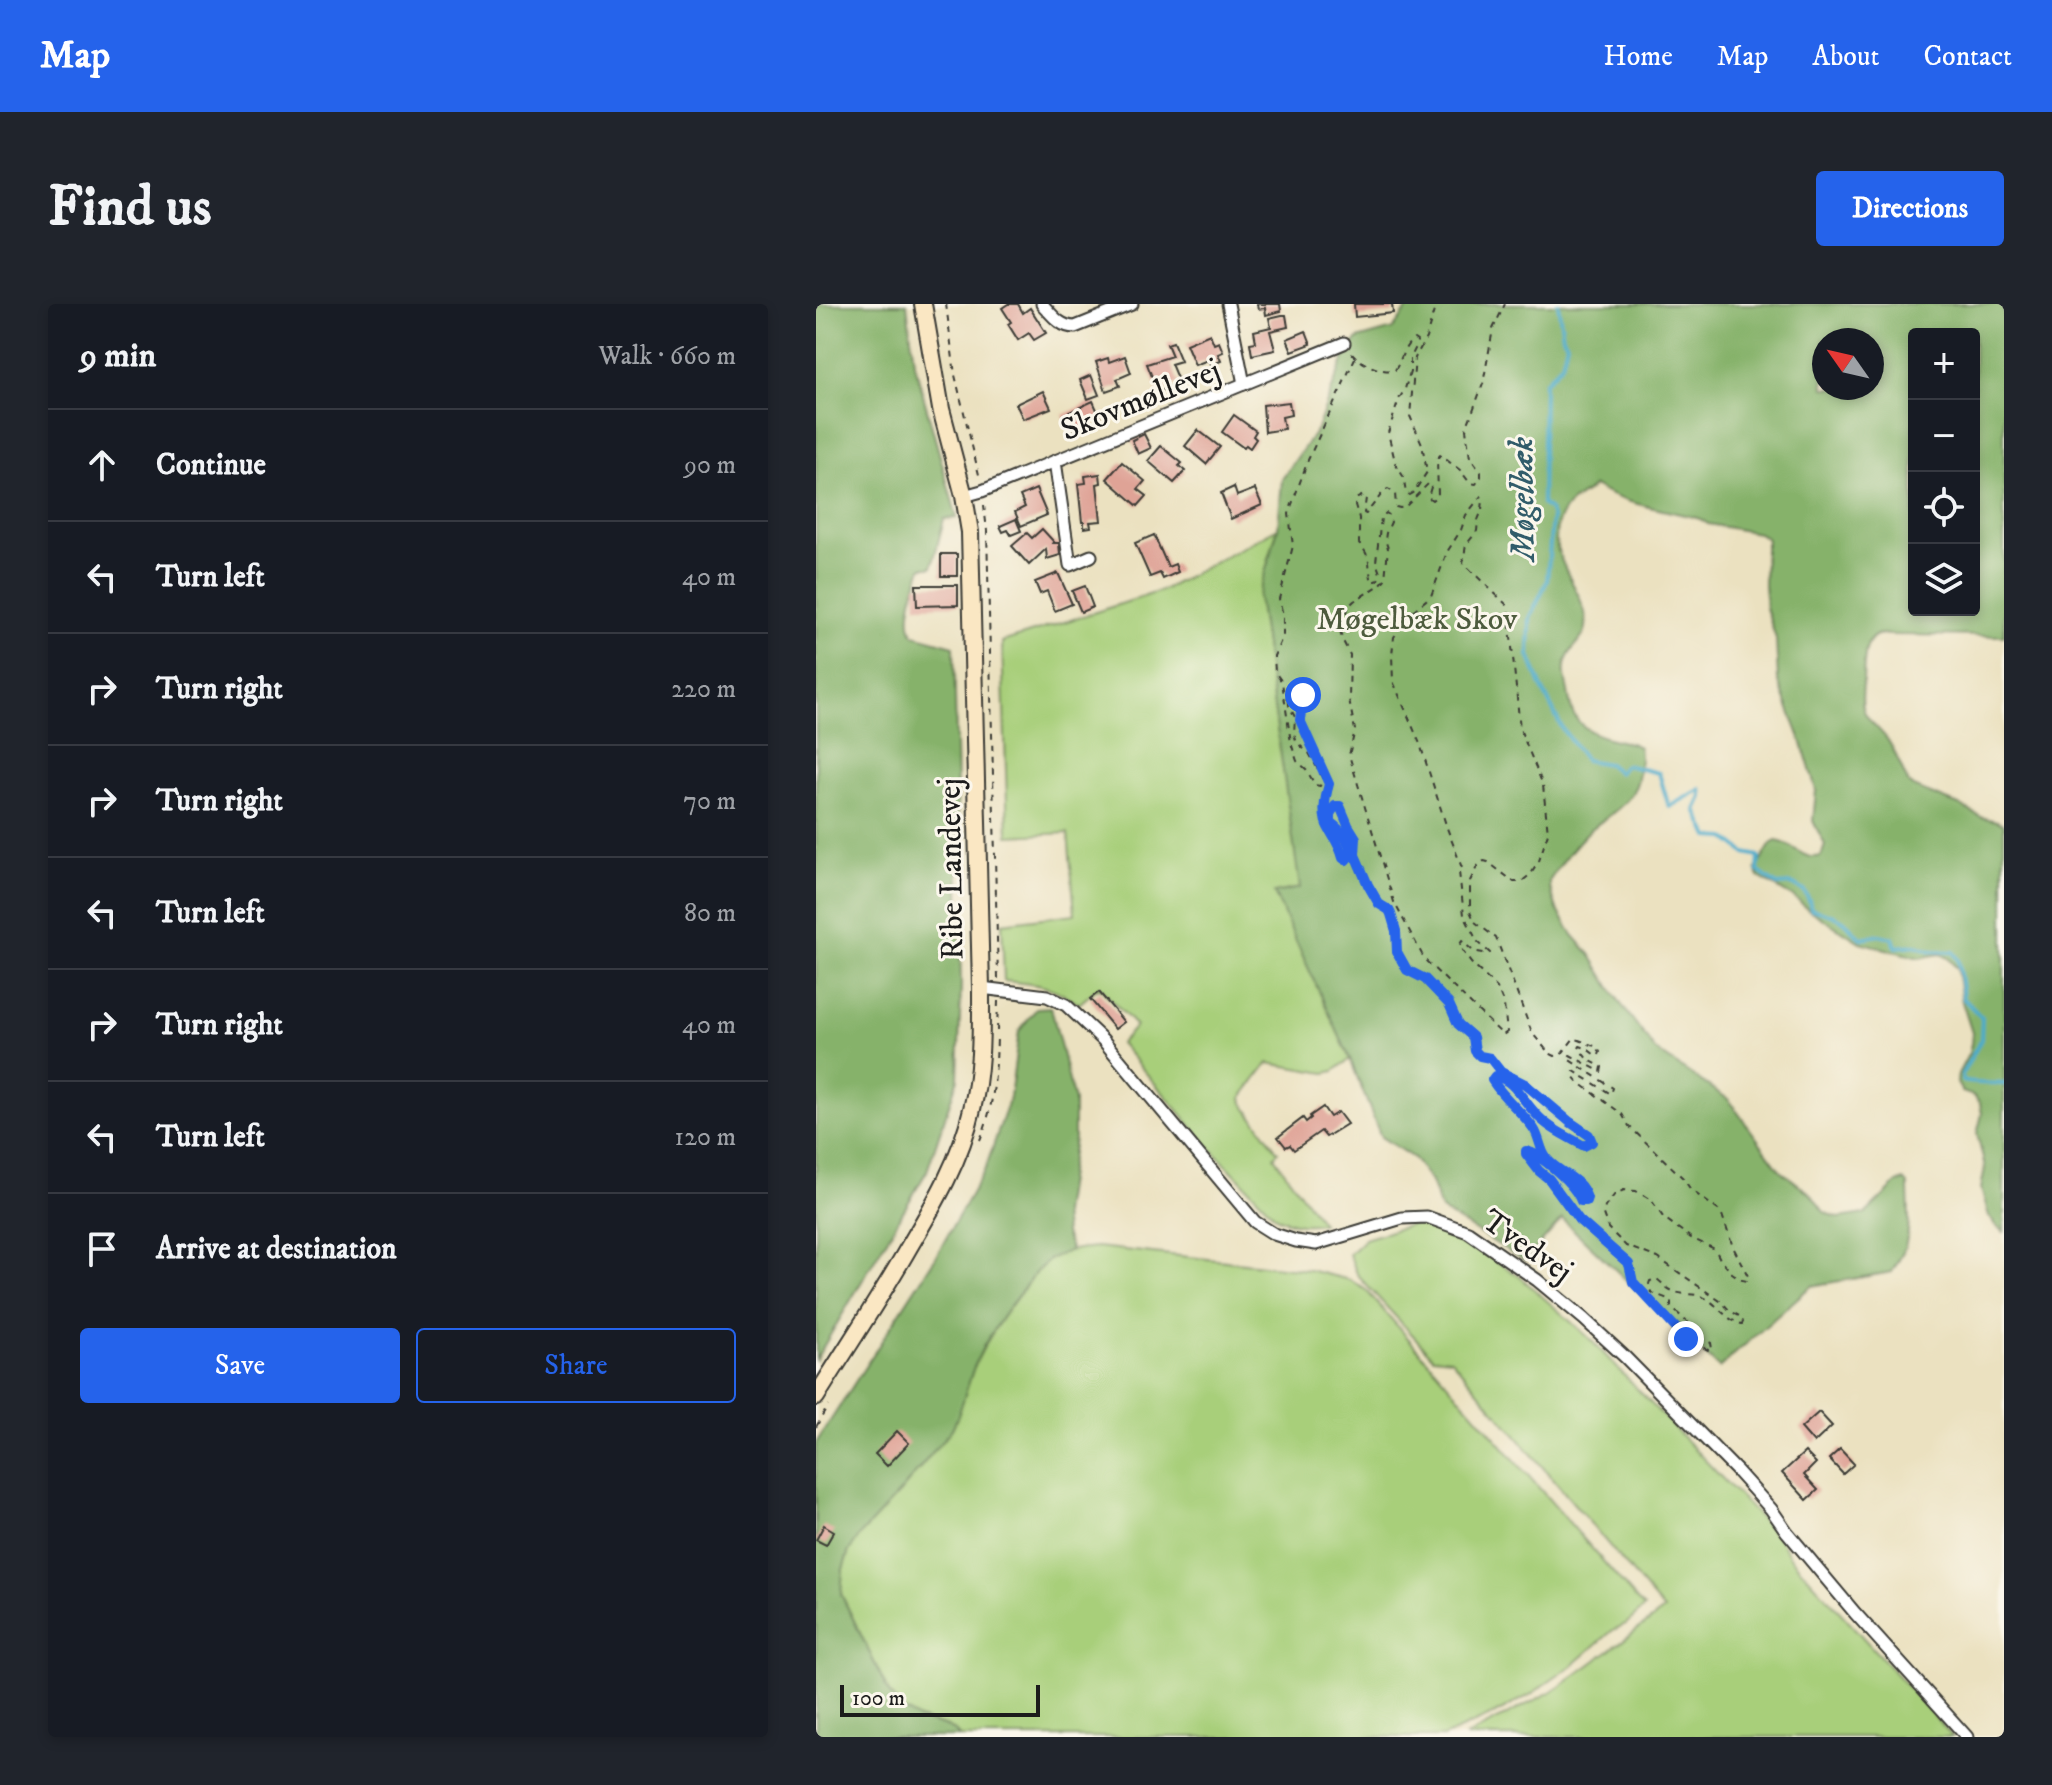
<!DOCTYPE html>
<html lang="en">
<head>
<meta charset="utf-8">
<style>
	body { margin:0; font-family:"IM FELL DW Pica",serif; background:#20242c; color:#f1f3f6 }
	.controls { position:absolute; right:24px; top:24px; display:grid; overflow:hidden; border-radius:8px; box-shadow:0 4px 12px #0003 }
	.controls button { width:72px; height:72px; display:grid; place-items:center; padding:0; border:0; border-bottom:2px solid #363941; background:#171b24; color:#f1f3f6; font:40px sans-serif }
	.compass { position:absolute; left:996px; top:24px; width:72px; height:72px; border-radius:50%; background:#171b24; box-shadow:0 4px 12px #0003; rotate:304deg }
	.scale { position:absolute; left:24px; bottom:20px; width:200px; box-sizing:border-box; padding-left:8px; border:4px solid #1c1c1c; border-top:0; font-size:22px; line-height:28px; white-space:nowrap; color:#1c1c1c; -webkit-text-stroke:6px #fbf7ec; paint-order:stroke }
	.stop { position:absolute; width:24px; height:24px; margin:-18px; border:6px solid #2563eb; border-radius:50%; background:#fff }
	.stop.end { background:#2563eb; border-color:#fff; box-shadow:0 2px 8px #0008 }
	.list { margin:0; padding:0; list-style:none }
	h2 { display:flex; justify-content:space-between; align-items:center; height:104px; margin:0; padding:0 32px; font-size:34px }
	h2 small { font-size:26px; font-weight:400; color:#9ea1a6 }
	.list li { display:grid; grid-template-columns:52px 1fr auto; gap:24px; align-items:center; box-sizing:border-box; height:112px; padding:0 32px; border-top:2px solid #363941 }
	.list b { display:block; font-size:30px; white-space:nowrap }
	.list em { font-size:26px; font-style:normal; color:#9ea1a6 }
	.actions { display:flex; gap:16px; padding:24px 32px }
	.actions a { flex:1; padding:18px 0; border:2px solid #2563eb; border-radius:8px; text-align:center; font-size:28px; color:#2563eb }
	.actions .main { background:#2563eb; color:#fff }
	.icon { flex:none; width:44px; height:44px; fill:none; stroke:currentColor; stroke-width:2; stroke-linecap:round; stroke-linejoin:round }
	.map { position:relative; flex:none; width:1188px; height:1433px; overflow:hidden; border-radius:8px }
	header { display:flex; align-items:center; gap:48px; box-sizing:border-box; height:112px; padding:0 40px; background:#2563eb; color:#fff }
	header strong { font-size:38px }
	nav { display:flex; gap:44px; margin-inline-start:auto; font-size:28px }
	.intro { display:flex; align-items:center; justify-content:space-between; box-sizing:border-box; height:192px; padding:0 48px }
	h1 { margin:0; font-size:56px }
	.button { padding:20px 36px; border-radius:8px; background:#2563eb; color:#fff; font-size:28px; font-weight:700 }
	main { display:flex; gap:48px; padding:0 48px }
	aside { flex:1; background:#171b24; border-radius:8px; box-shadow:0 4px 12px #0003 }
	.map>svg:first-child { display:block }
	.green { fill:#a8cf7a; stroke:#62764b; stroke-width:2 }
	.forest { fill:#86b26a; stroke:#516743; stroke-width:2; fill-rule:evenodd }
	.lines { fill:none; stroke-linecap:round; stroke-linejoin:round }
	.stream { stroke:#4babca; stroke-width:4 }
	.building { fill:#dfa396 }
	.minor-casing { stroke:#3b3a35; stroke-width:15 }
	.secondary-casing { stroke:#3b3a35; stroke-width:20 }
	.path { stroke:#3b3a35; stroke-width:2; stroke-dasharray:6 6; stroke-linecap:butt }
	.minor { stroke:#fff; stroke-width:11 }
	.secondary { stroke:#fae7c3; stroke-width:16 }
	.route { stroke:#2563eb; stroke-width:10 }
	.labels { text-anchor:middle; stroke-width:6; stroke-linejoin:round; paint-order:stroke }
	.street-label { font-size:32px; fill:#1c1c1c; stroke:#fbf7ec }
	.park-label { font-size:32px; fill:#4d5b3d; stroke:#fbf7ec }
	.water-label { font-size:34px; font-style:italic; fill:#315c6a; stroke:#fbf7ec }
</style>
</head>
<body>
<header>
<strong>Map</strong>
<nav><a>Home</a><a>Map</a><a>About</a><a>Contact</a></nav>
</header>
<div class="intro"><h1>Find us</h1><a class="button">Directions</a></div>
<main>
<aside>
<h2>9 min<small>Walk · 660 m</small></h2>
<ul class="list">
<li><svg class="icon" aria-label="ahead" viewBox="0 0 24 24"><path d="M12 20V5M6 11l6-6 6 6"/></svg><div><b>Continue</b></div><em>90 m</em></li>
<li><svg class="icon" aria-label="left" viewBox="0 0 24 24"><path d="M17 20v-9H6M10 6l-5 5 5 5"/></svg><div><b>Turn left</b></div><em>40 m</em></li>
<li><svg class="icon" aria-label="right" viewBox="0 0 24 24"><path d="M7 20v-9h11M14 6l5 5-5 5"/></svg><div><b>Turn right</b></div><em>220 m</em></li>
<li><svg class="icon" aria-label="right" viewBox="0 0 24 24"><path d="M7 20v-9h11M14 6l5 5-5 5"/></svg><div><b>Turn right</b></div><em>70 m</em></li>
<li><svg class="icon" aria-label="left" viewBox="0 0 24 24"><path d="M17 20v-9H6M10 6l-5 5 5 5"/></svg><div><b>Turn left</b></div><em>80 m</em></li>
<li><svg class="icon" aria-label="right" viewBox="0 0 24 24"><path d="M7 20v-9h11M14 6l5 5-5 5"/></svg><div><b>Turn right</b></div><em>40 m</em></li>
<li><svg class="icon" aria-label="left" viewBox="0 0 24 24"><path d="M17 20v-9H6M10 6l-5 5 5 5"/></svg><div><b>Turn left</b></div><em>120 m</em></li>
<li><svg class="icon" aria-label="arrive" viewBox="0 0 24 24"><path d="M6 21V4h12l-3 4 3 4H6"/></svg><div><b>Arrive at destination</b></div></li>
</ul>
<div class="actions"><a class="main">Save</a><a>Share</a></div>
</aside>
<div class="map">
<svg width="1188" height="1433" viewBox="0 0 1188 1433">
	<rect width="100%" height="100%" fill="#fbf7ec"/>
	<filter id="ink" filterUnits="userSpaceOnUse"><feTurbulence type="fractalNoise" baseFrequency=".0125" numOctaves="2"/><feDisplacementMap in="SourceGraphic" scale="16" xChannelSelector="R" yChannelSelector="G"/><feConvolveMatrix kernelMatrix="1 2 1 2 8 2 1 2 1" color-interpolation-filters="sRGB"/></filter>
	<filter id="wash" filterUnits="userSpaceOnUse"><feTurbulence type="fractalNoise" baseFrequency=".006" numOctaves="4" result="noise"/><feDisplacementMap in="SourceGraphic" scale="32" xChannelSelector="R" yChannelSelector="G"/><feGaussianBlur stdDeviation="1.8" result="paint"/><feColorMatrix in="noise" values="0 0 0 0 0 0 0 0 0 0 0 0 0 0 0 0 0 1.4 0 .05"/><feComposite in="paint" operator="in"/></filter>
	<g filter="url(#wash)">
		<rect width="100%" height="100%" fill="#ebe1c0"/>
		<g class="green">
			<path d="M462 224 442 293 485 584 459 589 534 755 518 767 509 769 452 759 426 793 427 799 462 848 458 853 506 919C488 922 477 920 460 913L397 847 304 739 320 722 283 683 263 700C235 680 222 681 188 677L186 619 259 610 252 529 192 532 186 338 345 287Z"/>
			<polygon points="597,920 638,929 703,972 771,1032 962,1233 975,1254 1137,1433 649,1433 742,1384 848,1306 635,1055 617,1053 542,972 533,950 549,935"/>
			<path d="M281 943 493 966 534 976 550 986 828 1304 810 1320 797 1326 757 1361 714 1391 679 1410 627 1433H143L139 1427 131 1423 102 1415 85 1404 73 1389 25 1290 27 1265 33 1247 158 1063C171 1034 189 1009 208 984 216 974 223 963 233 956 247 945 264 945 281 943Z"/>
		</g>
		<g class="forest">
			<path d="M0 0H91L98 58 141 214 128 215 116 263H106C100 281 87 315 98 331L138 342 145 681 142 774 111 867 0 1055Z"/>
			<path d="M595 0H1188V332L1072 331C1046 324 1048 361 1047 378 1047 388 1044 400 1049 409 1055 420 1067 428 1073 438 1081 451 1086 466 1092 479L1097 483 1143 501 1165 513 1181 517 1188 520V928L1179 921 1173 912 1165 885 1169 863 1161 830 1166 810 1164 799 1158 792 1146 788 1141 779 1142 770 1153 749 1155 740 1156 729 1146 698 1141 665 1132 654 1124 650 1103 654 1044 638 993 606 979 594 943 573 940 565 955 540 960 537C977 538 987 558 1005 552L1009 541 997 517 1000 486 998 479 987 442 962 376 960 335 950 304 948 281 949 244 951 236 949 233 942 229 892 220 884 215C852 206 804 200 778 182 769 191 758 194 750 204 721 242 763 276 770 313 773 332 761 337 753 351 746 363 749 374 752 387 753 394 754 404 758 411 769 432 796 435 817 440L823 443C825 451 824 459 823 468 821 498 794 509 773 527 759 541 745 559 734 576V584L741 605 757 631 774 650 805 700 840 747 912 795 964 866 995 890 1008 908 1023 914 1049 910 1081 879 1088 876 1092 880C1092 899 1095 919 1090 939 1088 949 1081 959 1076 968L995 982 903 1064 746 915 709 957 625 906 615 878 597 854 565 833 534 755 458 589 484 584 442 293 462 224 466 175 501 125 529 51 542 35 577 25ZM1098 30H1158V306H1098ZM1008 36H1056V84H1008Z"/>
			<polygon points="235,703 258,797 258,835 247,909 249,929 255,946 235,954 221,967 193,1003 168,1041 158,1063 142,1112 136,1125 85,1187 47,1228 33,1247 27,1265 25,1290 73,1389 85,1404 102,1415 131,1423 139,1427 143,1433 0,1433 0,1139 119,954 170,863 194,793 203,727 221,704"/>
		</g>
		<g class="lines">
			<path class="stream" d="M742 0 747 33 751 39 746 60 728 79 726 200 733 205 736 213 731 277 714 314 713 351 725 382 747 426 769 456 792 460 803 469 809 461 843 469 853 503 885 485 886 493 880 506 893 533 910 534 929 549 943 552 942 567 961 581 976 580 988 587 993 596 995 605C1007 608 1021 611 1031 620 1036 625 1039 630 1045 634L1063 631 1077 634 1080 643 1099 641 1115 647 1137 648 1142 656 1147 694 1166 714 1165 736 1146 770 1147 777C1154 780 1177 779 1188 780"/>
		</g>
		<g id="blocks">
			<g class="building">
				<polygon points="192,0 202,0 207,9 214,4 230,29 218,36 213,29 202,36 192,20 195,18 186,4"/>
				<polygon points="441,0 464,0 465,7 450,11 449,4 442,5"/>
				<polygon points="538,0 576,0 577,9 539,13"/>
				<polygon points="466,11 470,11 472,23 454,27 459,46 436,51 434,39 440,38 438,27 455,23 453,14"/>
				<polygon points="490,27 495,40 476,47 471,35"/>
				<polygon points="394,30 398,40 403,38 407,48 402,50 405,57 395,61 392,56 379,61 370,40"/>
				<polygon points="357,38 365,57 355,60 363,79 342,88 331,60 356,52 351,40"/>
				<polygon points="309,52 315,69 301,75 304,82 290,87 280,58 292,54 293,58"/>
				<polygon points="275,71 283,91 272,95 264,76"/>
				<polygon points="227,87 235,104 207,115 200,100"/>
				<polygon points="277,97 285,115 255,128 247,111"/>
				<polygon points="473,98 475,111 466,113 468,125 449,128 447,101"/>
				<polygon points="418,111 440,127 437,132 440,135 434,144 430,141 428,144 406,128"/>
				<polygon points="382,126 404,143 390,160 369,142"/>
				<polygon points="328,130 335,144 322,150 316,136"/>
				<polygon points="345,142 366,159 363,162 369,167 358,179 332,157"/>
				<polygon points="306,158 329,177 322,185 331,192 322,202 291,175"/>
				<polygon points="284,170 285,179 281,180 285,217 274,218 275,223 268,224 268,218 266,218 262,180 270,179 269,172"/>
				<polygon points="418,183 421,192 439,185 446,201 415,215 405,189"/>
				<polygon points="220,185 231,211 205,222 199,208 209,203 204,192"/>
				<polygon points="200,215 205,227 195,231 192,226 187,228 184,222"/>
				<polygon points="226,225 238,238 236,239 243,239 244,251 231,255 230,245 213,261 196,242 211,229 216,234"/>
				<polygon points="338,231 352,263 359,260 362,268 347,275 344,269 334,273 319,239"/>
				<rect x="125" y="250" width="16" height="22"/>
				<polygon points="242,269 256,300 239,307 231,287 224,290 219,278"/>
				<polygon points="100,281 142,281 142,301 101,302"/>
				<polygon points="269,282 277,303 265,308 256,287"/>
				<polygon points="283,688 308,718 299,725 274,695"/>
				<polygon points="507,803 514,813 522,808 531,820 510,833 505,827 478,846 474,841 470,843 462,833 487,814 490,818 495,814 494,812"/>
				<polygon points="1003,1108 1016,1122 998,1139 985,1124"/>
				<polygon points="81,1127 93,1139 71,1162 59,1150"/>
				<polygon points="1024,1145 1038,1160 1027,1170 1013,1155"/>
				<polygon points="989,1148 1000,1159 988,1171 1002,1186 991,1196 966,1169"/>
				<polygon points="8,1221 18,1227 10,1241 0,1236"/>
			</g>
		</g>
	</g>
	<g filter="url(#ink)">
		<use href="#blocks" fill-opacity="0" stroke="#3b3a35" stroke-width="2"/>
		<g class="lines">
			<g class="minor-casing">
				<g id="minor">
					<path d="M226 0C236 11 244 23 259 23L316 0"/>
					<polyline points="412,0 428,80"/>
					<polyline points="239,157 254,261 275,252"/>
					<polyline points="148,192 166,187 528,39"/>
					<polyline points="165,684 231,692 250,701 287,736 439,918 458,930 480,937 500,940 586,914 611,913 652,928 721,976 768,1015 809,1053 920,1166 955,1205 971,1228 1039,1309 1151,1433"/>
				</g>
			</g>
			<g class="secondary-casing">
				<path id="secondary" d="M0 1093C31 1043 64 994 93 943 119 899 145 855 156 805 166 766 165 725 165 684L154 228 148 192 125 105 107 0"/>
			</g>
			<g class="path">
				<polyline points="130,0 139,71 164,175"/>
				<path d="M536 49C545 60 565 69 579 66 586 56 587 42 598 35L601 37 600 43 594 55V68L589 85 583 95 572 129 580 161 587 172 590 189 593 191 598 188 611 168 606 140 594 112 599 54 610 34 620 0"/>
				<path d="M539 54 492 156 475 203 473 210 477 242 463 295 467 311V332L458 352 459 368 466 378 475 439 481 457 490 465 499 481 504 482 507 474 493 449 481 439 478 430 479 413 473 402 472 386 475 383C496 384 482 402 484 414 485 427 506 466 513 480 501 521 517 520 527 554L530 556 536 549C532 533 526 527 514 518V510L519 502H524L532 521 540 534 539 551 552 581 563 600 573 606 575 610 580 627 581 648 591 666 609 675 633 700 642 720 657 733 659 747 664 752 674 754 685 768 709 780 754 818 773 831 776 838 768 842C752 833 732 824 720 810 707 797 698 775 679 772L676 776 686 791 718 826 728 851 732 857 759 874 771 890 770 897H765C758 880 746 873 732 862 724 855 720 849 710 847V850L723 867 733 875 763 916 813 960 817 978 870 1035 894 1047 896 1045 895 1039 877 1030 872 1025 871 1018 855 1003V997C846 990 828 992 834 977L841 975C846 979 851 985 857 987 867 992 879 988 889 994 903 1001 909 1016 926 1020L927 1018 925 1013 913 1006 907 999 842 954 810 942 792 924 787 910 789 903 799 890 808 886 820 887 835 896 847 913 875 934 899 945 904 955 916 969 926 976 931 977 932 972 917 943 905 908 875 886 867 874 813 822 806 810 761 777 757 772 758 767 795 790 797 784 752 755 754 751 785 768 786 763 771 755 763 744 764 742 770 744 779 751H783L784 748 781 743 758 734 745 751 739 752 733 749 716 729 680 634 659 618 654 607V577L662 561 668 557 672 558 698 578H705L715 570 723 557 732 529 727 481 704 425 692 302 647 259 650 241 661 227 662 216 666 206 667 196 665 192 650 211 645 226 631 248 615 292 594 309 578 333 576 351 577 377 604 440 631 524 646 564 643 568 648 611 661 637 674 649 672 650 657 647 646 637 643 642 655 659 681 684 688 701 691 728 687 731 609 656 578 598 533 451 539 426 533 396 534 351 526 335 524 327 533 302 538 297 564 281 569 275 572 244 569 236 570 229 575 218 573 211 570 209 565 214 560 258 564 269 562 276 556 278C551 259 557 256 543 239V214L539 201 540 195 547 191 550 194 548 209 550 210 568 187 572 185 579 189 580 203 584 204 589 203 613 179 615 183 612 193 616 196 622 191 621 155 624 151 644 166 654 179 660 180 665 173V168L654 154 650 125 667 80 677 25 689 0"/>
				<polyline points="168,201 171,227 182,675"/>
				<polyline points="181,727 182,697"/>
				<path d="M164 836C178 803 180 769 181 733"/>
				<polyline points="0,1123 12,1102"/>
			</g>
			<use href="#minor" class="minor"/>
			<use href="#secondary" class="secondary"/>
		</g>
	</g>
	<g class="lines" filter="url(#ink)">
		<path class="route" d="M487 391 484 416 513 480C509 494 505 512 513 525 519 535 524 542 527 554L530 556 536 549C531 533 526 527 514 518V510L519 502H524L532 521 540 534 539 551 552 581 563 600 573 606 575 610 580 627 581 648 591 666 609 675 633 700 642 720 657 733 659 747 664 752 674 754 685 768 709 780 754 818 773 831 776 838 768 842C752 833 732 824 720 810 707 797 698 775 679 772L676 776C688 795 706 808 718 825 724 834 724 847 731 855 744 871 763 871 771 894L770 897H765C759 881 725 850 710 847V850L723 867 733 875 763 916 813 960 817 978 870 1035"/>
	</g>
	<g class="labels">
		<g class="street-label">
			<text transform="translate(324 95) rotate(-22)" y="11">Skovmøllevej</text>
			<text transform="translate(134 565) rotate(-91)" y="11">Ribe Landevej</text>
			<text transform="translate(712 941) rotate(35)" y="11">Tvedvej</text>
		</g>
		<g class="park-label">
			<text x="601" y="325">Møgelbæk Skov</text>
		</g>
		<g class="water-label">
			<text transform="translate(705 195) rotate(-91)" y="12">Møgelbæk</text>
		</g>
	</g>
</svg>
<div class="controls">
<button>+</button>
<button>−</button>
<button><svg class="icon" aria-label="locate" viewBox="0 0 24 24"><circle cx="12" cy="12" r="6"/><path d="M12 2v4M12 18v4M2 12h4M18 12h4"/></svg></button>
<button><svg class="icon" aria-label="layers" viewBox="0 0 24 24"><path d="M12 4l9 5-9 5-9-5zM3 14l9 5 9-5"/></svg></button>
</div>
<svg class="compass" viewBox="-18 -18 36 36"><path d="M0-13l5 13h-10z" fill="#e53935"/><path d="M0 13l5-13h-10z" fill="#9ea1a6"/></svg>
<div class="scale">100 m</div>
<div class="stop" style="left:487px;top:391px"></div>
<div class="stop end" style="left:870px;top:1035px"></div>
</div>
</main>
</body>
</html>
